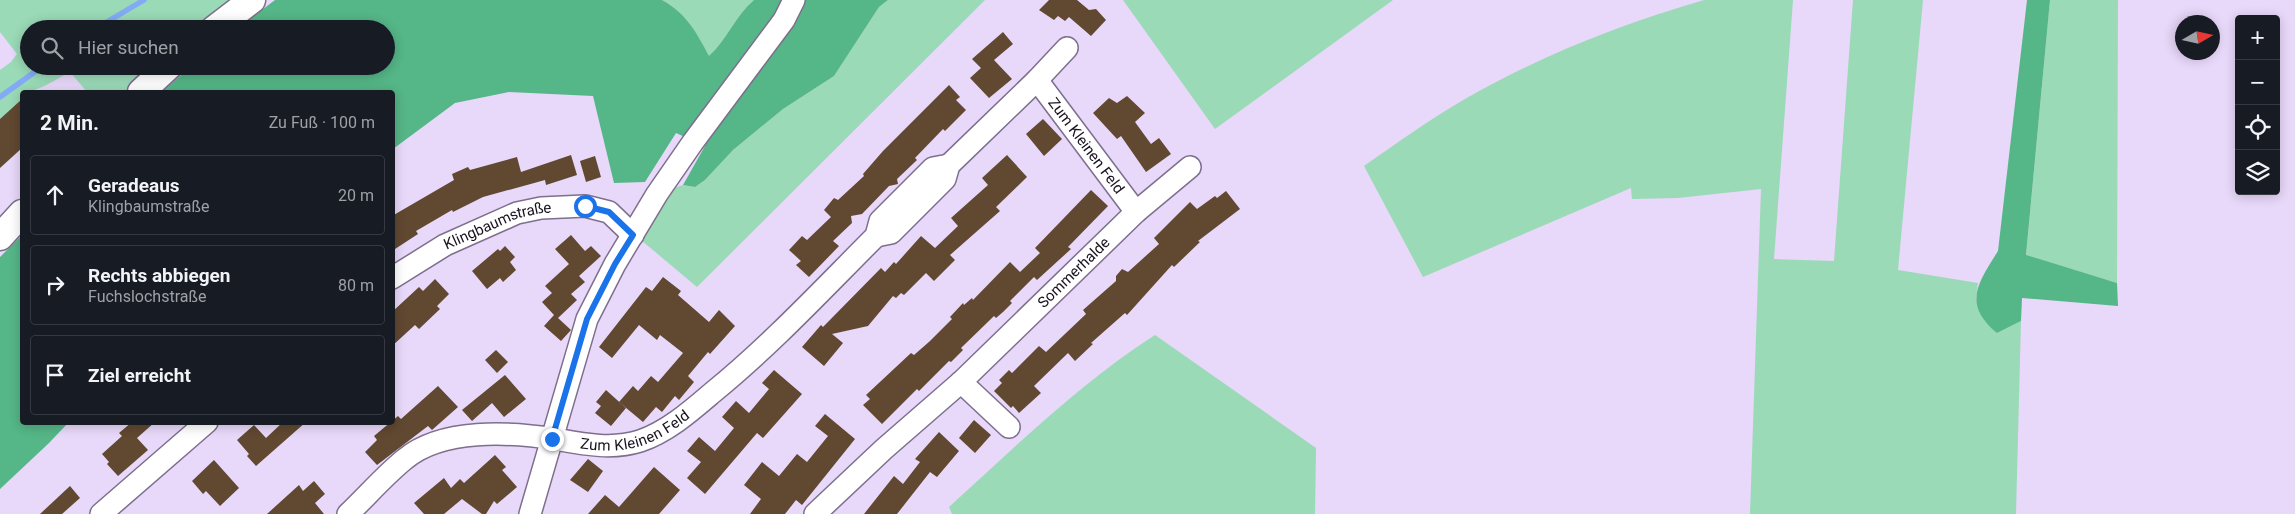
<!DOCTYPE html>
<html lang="de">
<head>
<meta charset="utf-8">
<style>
	body { margin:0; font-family:Roboto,sans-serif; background:#20242c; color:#f1f3f6 }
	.controls { position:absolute; right:15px; top:15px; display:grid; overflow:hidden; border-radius:5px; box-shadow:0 2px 12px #0003 }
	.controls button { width:45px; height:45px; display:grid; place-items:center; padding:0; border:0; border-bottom:1px solid #363941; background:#171b24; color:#f1f3f6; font:25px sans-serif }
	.compass { position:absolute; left:2175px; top:15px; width:45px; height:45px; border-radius:50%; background:#171b24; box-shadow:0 2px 12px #0003; rotate:81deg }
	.stop { position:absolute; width:15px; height:15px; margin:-11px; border:4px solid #1a73e8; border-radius:50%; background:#fff }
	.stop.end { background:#1a73e8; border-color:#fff; box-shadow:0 1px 5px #0008 }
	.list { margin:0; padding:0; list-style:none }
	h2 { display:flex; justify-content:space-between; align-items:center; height:65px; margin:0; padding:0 20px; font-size:21px }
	h2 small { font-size:16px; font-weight:400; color:#9ea1a6 }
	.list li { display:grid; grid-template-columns:32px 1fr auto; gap:15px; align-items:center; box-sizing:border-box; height:80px; margin:0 10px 10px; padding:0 10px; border:1px solid #363941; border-radius:5px }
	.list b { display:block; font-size:19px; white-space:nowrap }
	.list p { margin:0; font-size:16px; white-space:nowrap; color:#9ea1a6 }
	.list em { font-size:16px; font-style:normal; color:#9ea1a6 }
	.icon { flex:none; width:28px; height:28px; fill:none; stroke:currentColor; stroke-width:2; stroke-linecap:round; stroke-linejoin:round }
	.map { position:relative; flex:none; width:2295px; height:514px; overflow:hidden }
	.search { position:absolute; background:#171b24; box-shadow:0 2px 12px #0003; left:20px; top:20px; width:375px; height:55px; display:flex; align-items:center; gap:12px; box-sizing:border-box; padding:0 18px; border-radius:28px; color:#9ea1a6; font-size:19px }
	.panel { position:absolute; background:#171b24; box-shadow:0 2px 12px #0003; left:20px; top:90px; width:375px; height:335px; border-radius:5px }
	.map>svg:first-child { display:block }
	.green { fill:#9adab7 }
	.forest { fill:#55b687 }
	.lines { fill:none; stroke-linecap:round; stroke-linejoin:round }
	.stream { stroke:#83abf5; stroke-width:5.5 }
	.building { fill:#604831 }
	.minor-casing { stroke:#7d6f8d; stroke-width:24 }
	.tertiary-casing { stroke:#7d6f8d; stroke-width:29 }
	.minor { stroke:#fff; stroke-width:21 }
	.tertiary { stroke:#fff; stroke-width:26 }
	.route { stroke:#1a73e8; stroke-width:6 }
	.labels { text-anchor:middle; stroke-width:5; stroke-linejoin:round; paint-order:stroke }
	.street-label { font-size:15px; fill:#18121e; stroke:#f2e8fc }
</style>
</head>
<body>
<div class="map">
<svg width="2295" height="514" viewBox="0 0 2295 514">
	<rect width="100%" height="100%" fill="#e8d8f9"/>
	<g class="green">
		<path d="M0 0H235L197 29H29V66H154L127 92H87L70 72C56 79 39 92 22 92V99L0 119V70L11 62 17 54 0 32Z"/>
		<path d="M662 0H754C735 16 727 40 709 57 697 33 686 13 662 0Z"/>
		<polygon points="888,0 985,0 697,287 641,240 657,194 683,185 695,187 705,180 733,150 783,109 834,76 879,7"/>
		<polygon points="1123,0 1393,0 1215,129"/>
		<path d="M1704 0H1793L1774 259 1834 261 1853 0H1923L1898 270 1978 283 1976 299 1997 333 2021 321 2016 514H1750L1761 189 1678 198 1632 199 1631 188 1423 277 1364 166C1397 143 1430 119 1465 99 1540 56 1621 24 1704 0Z"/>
		<polygon points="2050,0 2118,0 2117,283 2026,256"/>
		<path d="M1155 335 1316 448 1315 514H952L949 507C1015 447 1080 383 1155 335Z"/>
	</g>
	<g class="forest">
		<path d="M275 0H662C686 13 697 33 709 56 727 40 735 16 754 0H888L879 7 834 76 783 109 733 150 705 180 695 187 683 185 705 146 676 133 645 182 614 183 593 96 509 92 455 103 393 149 392 92H162L191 66H386V29H237Z"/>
		<path d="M2027 0H2050L2026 255 2117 283 2118 306 2022 298 2021 321 1997 333C1962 304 1978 283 1998 251Z"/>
		<polygon points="22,235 22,422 68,423 49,443 0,489 0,257"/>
	</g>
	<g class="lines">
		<g class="stream">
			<polyline points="95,29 144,0"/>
			<polyline points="0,97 43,66"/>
		</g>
	</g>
	<g class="building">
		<polygon points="1049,0 1077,0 1089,10 1096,9 1106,20 1091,36 1069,17 1065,21 1058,16 1054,20 1039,10"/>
		<polygon points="1003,32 1013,44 994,60 1012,79 989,98 970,78 981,68 972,59"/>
		<polygon points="949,85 960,97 956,100 966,110 945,131 943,129 915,158 917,160 897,179 898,184 889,186 862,214 851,216 852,223 833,241 839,246 809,277 796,265 801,261 789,250 802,236 807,240 831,217 824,210 834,198 838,200 864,176 863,174 883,151"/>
		<polygon points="1127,96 1145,113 1135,122 1151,144 1159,138 1171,154 1146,172 1121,136 1117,139 1093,113 1109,98 1117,103"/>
		<polygon points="22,99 22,148 0,168 0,119"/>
		<polygon points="1043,119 1062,139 1044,156 1026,134"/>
		<polygon points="571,155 577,175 546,185 545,180 483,197 453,212 452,210 416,231 418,234 392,251 392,216 454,180 452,174 468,167 470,170 517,157 521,172"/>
		<polygon points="1007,155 1027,177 996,207 1000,211 950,255 955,260 934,281 926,273 904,295 901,293 896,298 893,296 868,326 832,334 843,343 824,366 802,347 821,325 823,327 881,268 885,272 894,262 896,264 921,236 935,248 958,226 951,218 988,185 982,178"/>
		<polygon points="595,156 601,177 586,182 580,161"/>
		<polygon points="1091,190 1108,206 1068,247 1071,249 1037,280 1034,277 1010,301 1012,303 1003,312 996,318 994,316 961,348 963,350 951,362 949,361 919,391 917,389 882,424 863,405 870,399 866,395 911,353 914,355 930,341 952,319 950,317 963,303 964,305 972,298 973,300 1010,262 1020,272 1040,253 1035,248"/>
		<polygon points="1226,191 1240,209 1198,241 1200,242 1174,267 1172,265 1127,315 1125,313 1091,343 1093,344 1075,361 1068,353 1034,386 1041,393 1019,413 1013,406 1011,408 994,391 1002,383 999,380 1009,370 1012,373 1039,346 1046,352 1086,314 1083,310 1116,281 1116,276 1122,269 1128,272 1159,244 1154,238 1190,202 1197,209 1215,196 1217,198"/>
		<polygon points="571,235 585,251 591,246 601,256 579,276 585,282 571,294 577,300 558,318 571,330 561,341 544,326 554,315 542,302 552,293 545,286 569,264 555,249"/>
		<polygon points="505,246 515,257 510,262 516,270 503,282 500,278 487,289 472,271 498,249 500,251"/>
		<polygon points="663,277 681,291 678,295 709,322 719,310 735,326 710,354 708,352 688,376 694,382 679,400 675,396 662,412 656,407 643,422 619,402 633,386 638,391 651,376 658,382 683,353 660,335 657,340 639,325 612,358 599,347 646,287 652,291"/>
		<polygon points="435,279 449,294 437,306 440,309 419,329 415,325 392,346 392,312 419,287 423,291"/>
		<polygon points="496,350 508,362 497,373 485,360"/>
		<polygon points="774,370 802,394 763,438 757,433 705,494 687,478 701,462 687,451 699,437 715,451 734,428 722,417 736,401 749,413 769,389 762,383"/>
		<polygon points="505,375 526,399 504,417 492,403 472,421 462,410"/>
		<polygon points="438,386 458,407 432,430 428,426 377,465 365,452 377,440 374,436 398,416 401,419"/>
		<polygon points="606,390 626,408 611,426 595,413 601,406 596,402"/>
		<polygon points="825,414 855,439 802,505 796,500 785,514 750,514 761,499 744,485 762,462 779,476 797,454 807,462 828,436 815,426"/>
		<polygon points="974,420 991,435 975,453 959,438"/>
		<polygon points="132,422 155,422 137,438 148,450 118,476 107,464 109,462 102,454 122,436 119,433"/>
		<polygon points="283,422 306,422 256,466 247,456 249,454 237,440 254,425 266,438"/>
		<polygon points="939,432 959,451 937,477 930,472 897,514 864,514 894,476 903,484 920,462 915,459"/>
		<polygon points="495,455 506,467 502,470 517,487 497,504 494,501 486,514 482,514 462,499 444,514 424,514 414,503 444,478 451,488 460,479 464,483"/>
		<polygon points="588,459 603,471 588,492 570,480"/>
		<polygon points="214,460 239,488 220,506 206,491 203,494 192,481"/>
		<polygon points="654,467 680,490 659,514 588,514 605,495 619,507"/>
		<polygon points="314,481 325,494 315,503 324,514 267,514 299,485 303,491"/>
		<polygon points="70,486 80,498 62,514 40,514"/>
	</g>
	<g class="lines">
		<g class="minor-casing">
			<g id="minor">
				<path id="s1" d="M1037 80 1136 212"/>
				<polyline points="876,236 891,233 945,179 949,165 1037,80 1067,48"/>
				<path id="s2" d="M392 278 445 245 517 213 541 208 585 206 609 212 633 235"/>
				<polyline points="961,382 1009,427"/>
				<polyline points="101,514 207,422"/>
				<path id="s3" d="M348 514C367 496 385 475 405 459 442 428 510 432 555 439 583 444 612 450 640 441 667 432 691 411 712 393 771 345 822 290 876 236L880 221 933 168 949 165"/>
				<polyline points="530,514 587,319 615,264 657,194 693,142 784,20 794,0"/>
				<path id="s4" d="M815 514 884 449 961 382 1136 212 1190 167"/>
			</g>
		</g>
		<g class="tertiary-casing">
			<g id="tertiary">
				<polyline points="214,29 252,0"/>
				<polyline points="141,92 169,66"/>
				<polyline points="0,237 22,213"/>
			</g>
		</g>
		<use href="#minor" class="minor"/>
		<use href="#tertiary" class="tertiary"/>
	</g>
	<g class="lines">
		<polyline class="route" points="552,439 587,319 615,264 633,235 609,212 585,206"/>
	</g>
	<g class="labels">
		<g class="street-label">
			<text dy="5" stroke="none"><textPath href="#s1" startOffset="82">Zum Kleinen Feld</textPath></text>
			<text dy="5" stroke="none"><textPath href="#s2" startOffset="119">Klingbaumstraße</textPath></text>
			<text dy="5" stroke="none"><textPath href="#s4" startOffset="354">Sommerhalde</textPath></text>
			<text dy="5" stroke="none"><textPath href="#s3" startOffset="318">Zum Kleinen Feld</textPath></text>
		</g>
	</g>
</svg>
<div class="controls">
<button>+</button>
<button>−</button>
<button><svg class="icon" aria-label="locate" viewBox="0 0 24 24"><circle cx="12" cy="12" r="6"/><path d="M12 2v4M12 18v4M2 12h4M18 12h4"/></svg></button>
<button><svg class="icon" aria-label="layers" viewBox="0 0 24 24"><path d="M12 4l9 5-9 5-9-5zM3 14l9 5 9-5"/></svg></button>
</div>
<svg class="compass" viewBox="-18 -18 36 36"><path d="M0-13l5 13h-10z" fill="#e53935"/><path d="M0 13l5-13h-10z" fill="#9ea1a6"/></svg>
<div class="stop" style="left:585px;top:206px"></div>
<div class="stop end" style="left:552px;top:439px"></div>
<div class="search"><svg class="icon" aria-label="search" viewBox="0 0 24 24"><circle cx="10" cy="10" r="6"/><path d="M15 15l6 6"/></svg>Hier suchen</div>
<section class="panel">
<h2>2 Min.<small>Zu Fuß · 100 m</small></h2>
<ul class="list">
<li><svg class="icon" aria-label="ahead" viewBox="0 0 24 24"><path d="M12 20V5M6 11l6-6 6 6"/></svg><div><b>Geradeaus</b><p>Klingbaumstraße</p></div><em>20 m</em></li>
<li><svg class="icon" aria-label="right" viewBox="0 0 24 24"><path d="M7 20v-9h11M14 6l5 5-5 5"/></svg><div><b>Rechts abbiegen</b><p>Fuchslochstraße</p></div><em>80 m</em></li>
<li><svg class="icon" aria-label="arrive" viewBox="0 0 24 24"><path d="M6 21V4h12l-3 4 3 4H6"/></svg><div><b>Ziel erreicht</b></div></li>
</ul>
</section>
</div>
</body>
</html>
